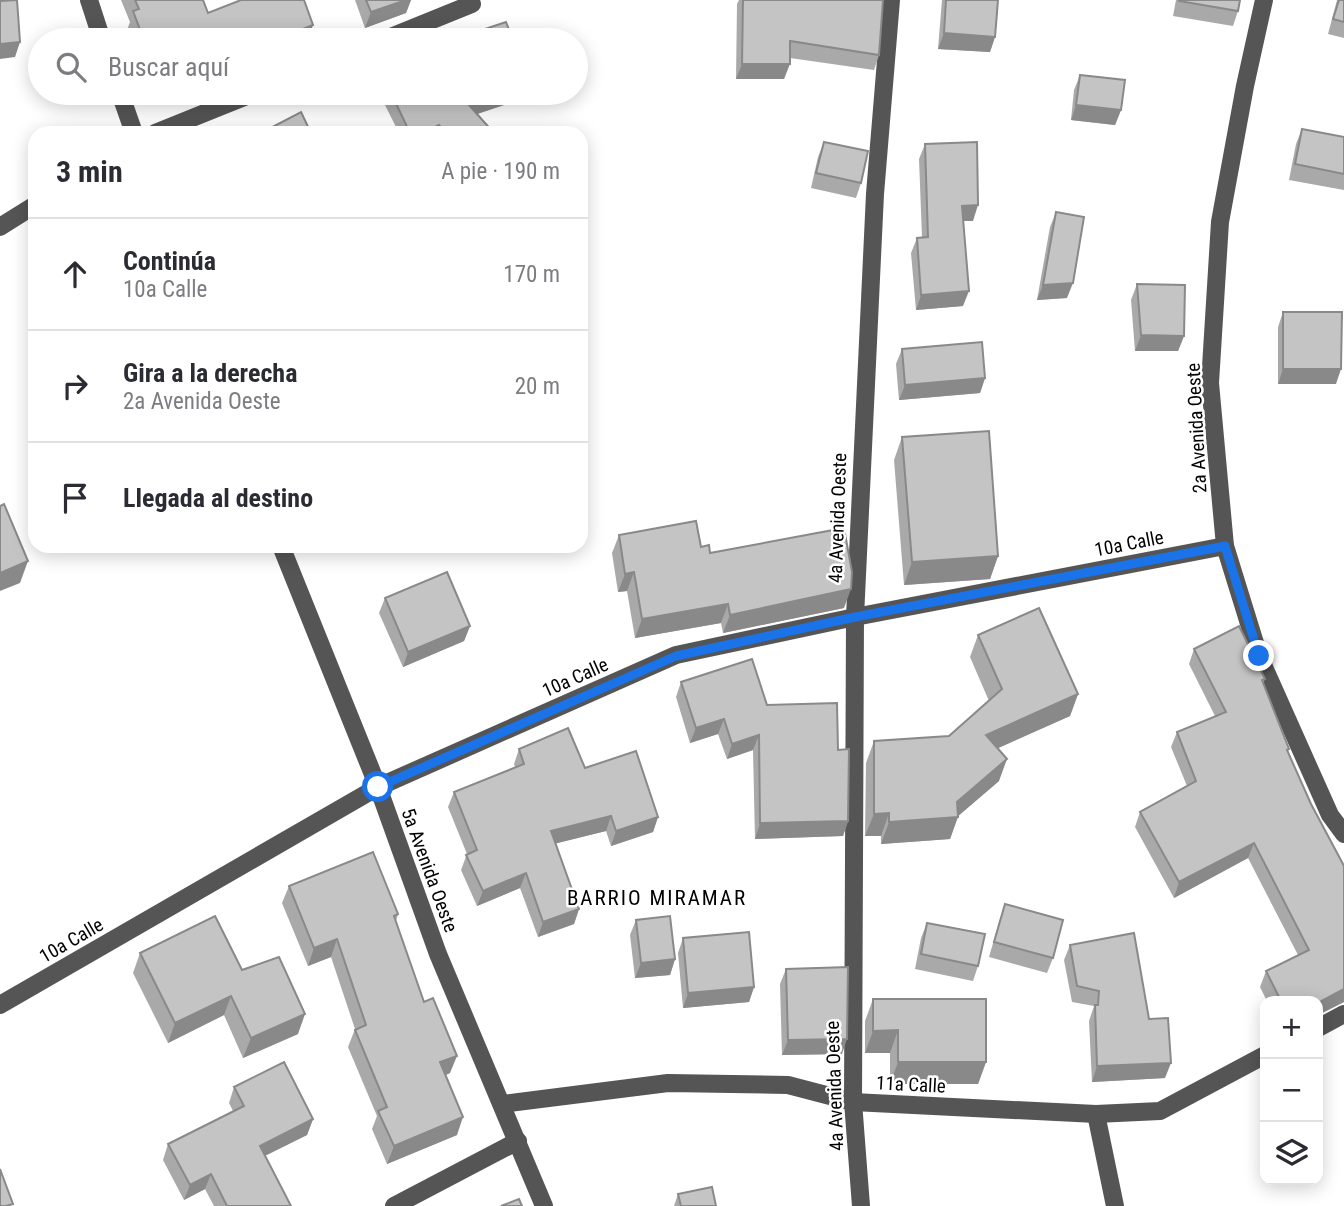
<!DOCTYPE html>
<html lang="es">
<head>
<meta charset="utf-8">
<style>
	body { margin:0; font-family:"Roboto Condensed",sans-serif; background:#f7f7f7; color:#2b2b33 }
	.controls { position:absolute; right:21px; bottom:21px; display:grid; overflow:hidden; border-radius:14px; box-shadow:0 4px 18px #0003 }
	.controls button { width:63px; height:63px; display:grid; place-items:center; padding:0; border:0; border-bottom:2px solid #e1e1e2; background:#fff; color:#2b2b33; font:35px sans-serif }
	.stop { position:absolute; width:21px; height:21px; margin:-16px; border:5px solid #1a73e8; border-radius:50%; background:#fff }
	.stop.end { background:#1a73e8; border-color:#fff; box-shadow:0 2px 7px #0008 }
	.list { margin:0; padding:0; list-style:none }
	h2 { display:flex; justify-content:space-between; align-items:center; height:91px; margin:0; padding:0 28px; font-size:30px }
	h2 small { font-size:23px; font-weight:400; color:#7c7c81 }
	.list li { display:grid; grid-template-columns:46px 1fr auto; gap:21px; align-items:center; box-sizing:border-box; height:112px; padding:0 28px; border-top:2px solid #e1e1e2 }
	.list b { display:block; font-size:26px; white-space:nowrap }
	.list p { margin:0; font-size:23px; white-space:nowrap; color:#7c7c81 }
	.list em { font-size:23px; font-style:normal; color:#7c7c81 }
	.icon { flex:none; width:38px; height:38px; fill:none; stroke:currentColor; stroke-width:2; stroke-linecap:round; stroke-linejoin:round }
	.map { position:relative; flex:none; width:1344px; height:1206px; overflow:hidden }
	.search { position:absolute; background:#fff; box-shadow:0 4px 18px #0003; left:28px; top:28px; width:560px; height:77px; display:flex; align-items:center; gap:18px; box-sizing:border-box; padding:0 24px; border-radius:38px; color:#7c7c81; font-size:26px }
	.panel { position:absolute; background:#fff; box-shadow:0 4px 18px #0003; left:28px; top:126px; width:560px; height:427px; border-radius:21px }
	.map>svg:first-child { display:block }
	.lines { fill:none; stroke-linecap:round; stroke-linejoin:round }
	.minor { stroke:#555; stroke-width:18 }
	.wall { fill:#a9a9a9 }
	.shaded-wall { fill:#898989 }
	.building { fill:#c4c4c4; stroke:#898989; stroke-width:2 }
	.route { stroke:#1a73e8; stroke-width:9 }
	.labels { text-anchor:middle; stroke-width:5; stroke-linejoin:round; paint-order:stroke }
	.street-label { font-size:19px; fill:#000; stroke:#fff }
	.neighbourhood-label { font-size:21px; letter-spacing:2px; fill:#000; stroke:#fff }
</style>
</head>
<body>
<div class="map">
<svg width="1344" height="1206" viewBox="0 0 1344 1206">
	<rect width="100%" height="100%" fill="#fff"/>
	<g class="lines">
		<g class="minor">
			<polyline points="89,0 102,40"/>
			<polyline points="1264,0 1245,86 1220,222 1210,383 1225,546 1259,656 1330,815 1344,834"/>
			<polyline points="383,40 472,4"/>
			<polyline points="120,93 134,133"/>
			<polyline points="155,133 254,93"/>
			<polyline points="0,227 35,205"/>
			<polyline points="281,546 378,787 438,954 544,1206"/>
			<polyline points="0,1005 378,787 676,655 855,617 1225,546"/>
			<polyline points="1318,1028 1344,1014"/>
			<polyline points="502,1104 668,1083 788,1085 853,1102 1096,1114 1160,1111 1265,1055"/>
			<polyline points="1096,1114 1115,1206"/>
			<polyline points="394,1206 518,1141"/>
			<polyline points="861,1206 853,1102 855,617 875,194 891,0"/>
		</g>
	</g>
	<g class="wall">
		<polygon points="121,0 203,0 208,13 308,40 131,40 127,30 130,22"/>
		<polygon points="355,0 411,0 406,13 365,28"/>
		<polygon points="739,0 883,0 879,55 874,70 790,58 784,79 736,79 737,4"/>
		<polygon points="942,0 998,0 995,37 990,52 938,49"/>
		<polygon points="1176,0 1240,0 1238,11 1233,26 1173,16"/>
		<polygon points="1337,0 1344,0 1344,38 1328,34"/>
		<polygon points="1080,75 1121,110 1115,125 1071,120 1074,90"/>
		<polygon points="150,93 181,93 154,103"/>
		<polygon points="379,93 525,93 522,99 477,114 494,133 399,133"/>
		<polygon points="1302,129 1344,137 1344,190 1289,180 1296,144"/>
		<polygon points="824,142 861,183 856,198 811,188 818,157"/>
		<polygon points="925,144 973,221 963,221 963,306 916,310 911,253 917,238 922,237 919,159"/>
		<polygon points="1056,212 1067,298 1037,300 1050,227"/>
		<polygon points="1137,284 1184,336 1178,351 1135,351 1131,300"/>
		<polygon points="35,295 35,318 31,308"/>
		<polygon points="1283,312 1336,384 1278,384 1278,327"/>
		<polygon points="902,349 985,378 980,393 899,400 896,364"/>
		<polygon points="902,437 998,556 990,579 904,585 894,460"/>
		<polygon points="619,535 701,547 710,553 844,608 723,633 721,623 635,638 627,591 618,592 612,553"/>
		<polygon points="385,598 470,626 464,641 403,667 379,613"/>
		<polygon points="978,635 1078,694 1070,716 998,748 999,781 958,816 950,839 881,844 881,836 865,836 866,763 874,741 949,736 989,701 970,657"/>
		<polygon points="1194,649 1265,679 1263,683 1288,752 1311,804 1344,866 1344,1002 1318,1015 1318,1001 1267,1001 1260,987 1266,971 1298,955 1248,858 1174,898 1135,827 1140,812 1187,786 1171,747 1177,732 1215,716 1189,664"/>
		<polygon points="681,682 767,705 838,750 848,821 843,836 755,839 753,750 727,759 718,734 690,743 676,697"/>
		<polygon points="519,749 585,768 658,817 653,832 611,846 606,831 556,843 579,909 574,924 538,937 520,888 477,906 461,870 467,854 448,807 454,792 515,767 514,764"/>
		<polygon points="289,886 398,914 396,921 424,1002 450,1073 446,1075 457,1135 387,1164 372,1129 377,1116 348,1047 355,1029 331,957 308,966 282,903"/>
		<polygon points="1005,904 1053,958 1047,973 989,957 1000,919"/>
		<polygon points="636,920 675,959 670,975 635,978 630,935"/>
		<polygon points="927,923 978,966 973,981 915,969 921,938"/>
		<polygon points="683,938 754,987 749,1002 683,1008 678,953"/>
		<polygon points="1070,945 1149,1019 1165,1078 1092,1082 1089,1021 1094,1006 1072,1002 1064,960"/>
		<polygon points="140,953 242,970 298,1034 243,1058 224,1015 168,1043 133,973"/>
		<polygon points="786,969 842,1054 782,1055 780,984"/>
		<polygon points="873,999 986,1062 978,1084 890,1084 890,1053 865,1053 865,1021"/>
		<polygon points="234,1087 313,1119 307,1135 265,1156 291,1206 214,1206 205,1189 184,1200 163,1160 168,1144 233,1111 229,1103"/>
		<polygon points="678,1194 716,1206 674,1206"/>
	</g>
	<g class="shaded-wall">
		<polygon points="406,0 411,0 406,13 365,28 371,12"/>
		<polygon points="313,25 308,40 275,40"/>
		<polygon points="944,33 995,37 990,52 938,49"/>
		<polygon points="20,42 15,57 0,59 0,44"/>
		<polygon points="742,64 790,64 784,79 736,79"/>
		<polygon points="158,93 181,93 154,103"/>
		<polygon points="503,93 525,93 522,99 462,119 468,104"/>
		<polygon points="1076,105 1121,110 1115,125 1071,120"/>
		<polygon points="439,125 436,133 422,133"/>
		<polygon points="978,205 973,221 957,221 962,206"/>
		<polygon points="1073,283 1067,298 1037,300 1043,285"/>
		<polygon points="969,291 963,306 916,310 921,295"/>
		<polygon points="1141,335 1184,336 1178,351 1135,351"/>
		<polygon points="1283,369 1341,369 1336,384 1278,384"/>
		<polygon points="985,378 980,393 899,400 905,385"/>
		<polygon points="87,546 96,546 85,550"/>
		<polygon points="998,556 990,579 904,585 912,562"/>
		<polygon points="28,561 20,583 0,591 0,573"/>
		<polygon points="634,572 627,591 618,592 625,574"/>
		<polygon points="851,589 844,608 723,633 730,615"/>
		<polygon points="728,604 721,623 635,638 642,619"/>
		<polygon points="470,626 464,641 403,667 408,652"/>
		<polygon points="1078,694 1070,716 978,757 986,735"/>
		<polygon points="724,719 718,734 690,743 696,728"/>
		<polygon points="759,735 753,750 727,759 732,744"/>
		<polygon points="1007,759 999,781 957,817 958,817 950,839 881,844 889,822 957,802"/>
		<polygon points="889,813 881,836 865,836 874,814"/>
		<polygon points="611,816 606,831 546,846 551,831"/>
		<polygon points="658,817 653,832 611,846 616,831"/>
		<polygon points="848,821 843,836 755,839 760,823"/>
		<polygon points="1254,843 1248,858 1174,898 1179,882"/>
		<polygon points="526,873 520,888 477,906 483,891"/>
		<polygon points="579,909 574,924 538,937 543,922"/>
		<polygon points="337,939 331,957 308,966 314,948"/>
		<polygon points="675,959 670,975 635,978 641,963"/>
		<polygon points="754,987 749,1002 683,1008 688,993"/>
		<polygon points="1344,989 1344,1002 1318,1015 1318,1003"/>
		<polygon points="231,996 224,1015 168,1043 175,1023"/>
		<polygon points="305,1014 298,1034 243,1058 251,1038"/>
		<polygon points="898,1030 890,1053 865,1053 873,1031"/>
		<polygon points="847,1039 842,1054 782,1055 788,1040"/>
		<polygon points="457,1056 450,1073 434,1080 440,1062"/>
		<polygon points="898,1062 986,1062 978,1084 890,1084"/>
		<polygon points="1171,1063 1165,1078 1092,1082 1097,1066"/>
		<polygon points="463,1117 457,1135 387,1164 394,1146"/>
		<polygon points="313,1119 307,1135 254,1161 260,1146"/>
		<polygon points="211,1174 205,1189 184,1200 190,1185"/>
	</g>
	<g class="building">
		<polygon points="17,0 20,42 0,44 0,1"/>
		<polygon points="135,0 203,0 208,13 241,0 304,0 313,25 275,40 144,40 133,11 139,9"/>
		<polygon points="366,0 406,0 371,12"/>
		<polygon points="743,0 883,0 879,55 790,41 790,64 742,64"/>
		<polygon points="946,0 998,0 995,37 944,33"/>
		<polygon points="1179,0 1240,0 1238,11 1179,1"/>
		<polygon points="1339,0 1344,0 1344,22 1333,19"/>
		<polygon points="506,22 513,40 453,40 458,38"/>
		<polygon points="1080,75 1125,80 1121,110 1076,105"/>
		<polygon points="391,93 503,93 468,104 494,133 446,133 439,125 422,133 410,133"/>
		<polygon points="301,112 311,133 261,133"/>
		<polygon points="1302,129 1344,137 1344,174 1295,164"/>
		<polygon points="824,142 868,151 861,183 816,173"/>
		<polygon points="977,142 978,205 962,206 969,291 921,295 917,238 928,237 925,144"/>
		<polygon points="1056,212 1084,217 1073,283 1043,285"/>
		<polygon points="1137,284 1185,285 1184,336 1141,335"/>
		<polygon points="1283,312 1342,312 1341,369 1283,369"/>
		<polygon points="982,342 985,378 905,385 902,349"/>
		<polygon points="989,431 998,556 912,562 902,437"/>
		<polygon points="4,504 28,561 0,573 0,506"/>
		<polygon points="696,521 701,547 709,545 710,553 844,528 852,572 851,589 730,615 728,604 642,619 634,572 625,574 619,535"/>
		<polygon points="447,572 470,626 408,652 385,598"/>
		<polygon points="1039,608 1078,694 986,735 1007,759 957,802 958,817 889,822 889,813 874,814 874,741 949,736 1002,689 978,635"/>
		<polygon points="1239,626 1265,679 1262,680 1289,749 1287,750 1311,804 1344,866 1344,989 1318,1003 1318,1001 1281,1001 1266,971 1309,950 1254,843 1179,882 1140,812 1196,781 1177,732 1226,712 1194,649"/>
		<polygon points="752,659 767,705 837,703 838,750 849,749 848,821 760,823 759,735 732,744 724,719 696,728 681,682"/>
		<polygon points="568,728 585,768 636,751 658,817 616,831 611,816 551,831 579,909 543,922 526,873 483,891 466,855 477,850 454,792 524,764 519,749"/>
		<polygon points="373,852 398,914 394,916 424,1002 433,998 457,1056 440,1062 463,1117 394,1146 378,1111 387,1107 355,1030 366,1025 337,939 314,948 289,886"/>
		<polygon points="1005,904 1063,920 1053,958 994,942"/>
		<polygon points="215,916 242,970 279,957 305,1014 251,1038 231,996 175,1023 140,953"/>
		<polygon points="670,916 675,959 641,963 636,920"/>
		<polygon points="927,923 985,934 978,966 921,954"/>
		<polygon points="749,932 754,987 688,993 683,938"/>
		<polygon points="1134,933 1149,1019 1168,1018 1171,1063 1097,1066 1095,1005 1098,1005 1099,991 1077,986 1070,945"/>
		<polygon points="848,967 847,1039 788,1040 786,969"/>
		<polygon points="873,999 986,999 986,1062 898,1062 898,1030 873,1031"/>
		<polygon points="284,1062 313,1119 260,1146 291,1206 227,1206 211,1174 190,1185 168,1144 244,1106 234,1087"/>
		<polygon points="0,1169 13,1204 6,1206 0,1206"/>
		<polygon points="712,1187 716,1206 681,1206 678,1194"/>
		<polygon points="519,1199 522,1206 501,1206"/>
	</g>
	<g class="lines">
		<polyline class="route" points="378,787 676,656 855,617 1225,546 1259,656"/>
	</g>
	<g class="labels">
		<g class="street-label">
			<text transform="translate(1196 428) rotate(-93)" y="7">2a Avenida Oeste</text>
			<text transform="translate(837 518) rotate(-88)" y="7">4a Avenida Oeste</text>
			<text transform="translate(1129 543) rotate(-11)" y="7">10a Calle</text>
			<text transform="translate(575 677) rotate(-24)" y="7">10a Calle</text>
			<text transform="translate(430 870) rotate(70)" y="7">5a Avenida Oeste</text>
			<text transform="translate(71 940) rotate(-30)" y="7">10a Calle</text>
			<text transform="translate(911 1084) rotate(3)" y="7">11a Calle</text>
			<text transform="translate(834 1086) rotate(-92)" y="7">4a Avenida Oeste</text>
		</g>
		<g class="neighbourhood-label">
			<text x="657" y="905">BARRIO MIRAMAR</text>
		</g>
	</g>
</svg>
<div class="controls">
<button>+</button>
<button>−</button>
<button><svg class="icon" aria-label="layers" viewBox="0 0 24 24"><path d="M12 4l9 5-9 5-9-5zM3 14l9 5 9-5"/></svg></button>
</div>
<div class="stop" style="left:378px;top:787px"></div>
<div class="stop end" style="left:1259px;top:656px"></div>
<div class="search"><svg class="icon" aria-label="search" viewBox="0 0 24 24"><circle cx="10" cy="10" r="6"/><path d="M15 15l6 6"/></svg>Buscar aquí</div>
<section class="panel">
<h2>3 min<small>A pie · 190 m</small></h2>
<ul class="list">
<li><svg class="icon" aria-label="ahead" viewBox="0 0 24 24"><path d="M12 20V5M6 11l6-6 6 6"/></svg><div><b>Continúa</b><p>10a Calle</p></div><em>170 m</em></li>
<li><svg class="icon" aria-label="right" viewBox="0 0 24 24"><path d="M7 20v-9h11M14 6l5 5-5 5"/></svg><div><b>Gira a la derecha</b><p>2a Avenida Oeste</p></div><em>20 m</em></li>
<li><svg class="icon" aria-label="arrive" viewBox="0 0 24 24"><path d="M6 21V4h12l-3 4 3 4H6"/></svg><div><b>Llegada al destino</b></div></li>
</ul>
</section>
</div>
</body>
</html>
